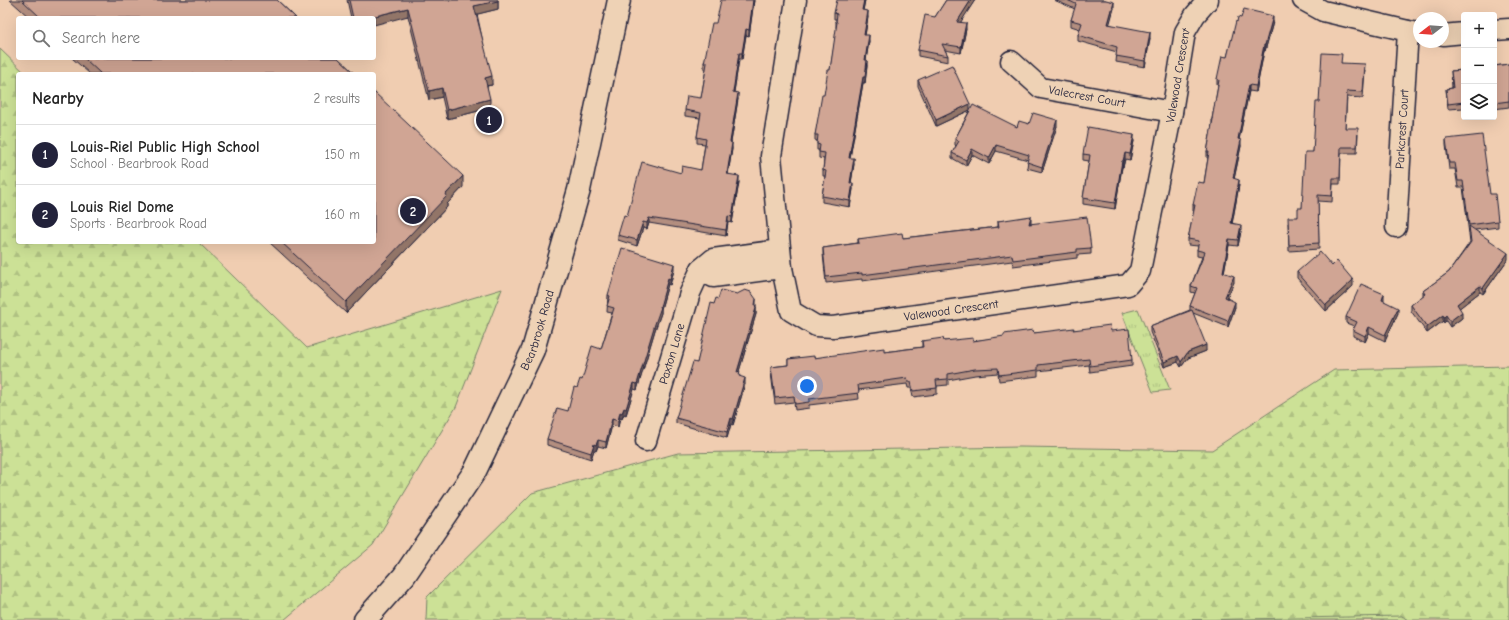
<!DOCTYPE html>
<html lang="en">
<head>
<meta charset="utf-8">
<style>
	body { margin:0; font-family:"Comic Neue",sans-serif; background:#f2f2f2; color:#222 }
	.controls { position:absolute; right:12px; top:12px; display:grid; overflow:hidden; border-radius:4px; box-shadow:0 4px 16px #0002 }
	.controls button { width:36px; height:36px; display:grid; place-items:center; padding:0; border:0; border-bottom:1px solid #e0e0e0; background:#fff; color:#222; font:20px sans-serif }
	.compass { position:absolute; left:1413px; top:12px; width:36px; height:36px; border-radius:50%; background:#fff; box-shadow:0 4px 16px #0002; rotate:253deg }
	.you { position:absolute; left:807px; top:386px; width:14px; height:14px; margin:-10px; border:3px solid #fff; border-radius:50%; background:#1a73e8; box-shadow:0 0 0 6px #1a73e833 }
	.badge { display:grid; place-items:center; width:26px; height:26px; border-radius:50%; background:#22223b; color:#fff; font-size:13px; font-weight:700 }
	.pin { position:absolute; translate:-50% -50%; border:2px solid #fff; box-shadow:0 1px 4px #0006 }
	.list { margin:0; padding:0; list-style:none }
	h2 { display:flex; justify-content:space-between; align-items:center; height:52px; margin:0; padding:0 16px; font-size:17px }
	h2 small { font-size:13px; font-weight:400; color:#767676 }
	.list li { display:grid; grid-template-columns:26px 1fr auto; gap:12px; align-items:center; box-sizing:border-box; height:60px; padding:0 16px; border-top:1px solid #e0e0e0 }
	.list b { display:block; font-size:15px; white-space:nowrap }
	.list p { margin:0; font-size:13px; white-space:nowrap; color:#767676 }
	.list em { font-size:13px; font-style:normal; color:#767676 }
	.icon { flex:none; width:22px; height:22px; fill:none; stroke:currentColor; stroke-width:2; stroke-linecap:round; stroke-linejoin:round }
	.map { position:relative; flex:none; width:1509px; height:620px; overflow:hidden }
	.search { position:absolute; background:#fff; box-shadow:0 4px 16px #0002; left:16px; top:16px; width:360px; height:44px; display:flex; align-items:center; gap:10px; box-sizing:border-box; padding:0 14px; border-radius:4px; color:#767676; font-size:15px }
	.panel { position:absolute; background:#fff; box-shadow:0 4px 16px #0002; left:16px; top:72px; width:360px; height:172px; border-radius:4px }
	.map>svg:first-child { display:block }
	.grass { fill:url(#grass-tufts); stroke:#778268 }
	.forest { fill:url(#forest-firs); stroke:#778268 }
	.park { fill:url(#park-crowns); stroke:#778268 }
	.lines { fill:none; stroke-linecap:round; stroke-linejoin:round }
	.minor-casing { stroke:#22223b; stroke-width:23 }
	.tertiary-casing { stroke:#22223b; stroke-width:25 }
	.minor { stroke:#eed2b5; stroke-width:20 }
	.tertiary { stroke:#eed2b5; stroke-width:22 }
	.wall { fill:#b38e7f; stroke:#22223b }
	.shaded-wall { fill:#927468; stroke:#22223b }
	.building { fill:#d0a594; stroke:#22223b }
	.labels { text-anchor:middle; stroke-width:3.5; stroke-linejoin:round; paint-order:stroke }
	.street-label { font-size:12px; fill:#22223b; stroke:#eed2b5 }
</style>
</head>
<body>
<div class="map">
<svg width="1509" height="620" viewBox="0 0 1509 620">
	<defs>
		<pattern id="grass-tufts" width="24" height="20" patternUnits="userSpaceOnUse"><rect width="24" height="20" fill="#cce196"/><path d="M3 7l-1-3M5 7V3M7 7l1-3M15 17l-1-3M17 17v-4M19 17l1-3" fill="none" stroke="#afc182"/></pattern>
		<pattern id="forest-firs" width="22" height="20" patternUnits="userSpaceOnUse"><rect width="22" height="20" fill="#cce196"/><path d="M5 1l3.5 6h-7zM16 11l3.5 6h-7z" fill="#afc182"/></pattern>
		<pattern id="park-crowns" width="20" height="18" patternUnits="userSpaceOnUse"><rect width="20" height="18" fill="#cce196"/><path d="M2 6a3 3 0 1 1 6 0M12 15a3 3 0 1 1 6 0" fill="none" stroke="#afc182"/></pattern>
	</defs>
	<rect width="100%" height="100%" fill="#f0cdb1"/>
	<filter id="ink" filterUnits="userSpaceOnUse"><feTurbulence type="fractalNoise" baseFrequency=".025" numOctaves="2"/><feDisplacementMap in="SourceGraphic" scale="8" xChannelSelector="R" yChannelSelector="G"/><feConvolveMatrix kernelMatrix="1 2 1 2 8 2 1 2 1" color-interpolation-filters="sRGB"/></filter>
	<g filter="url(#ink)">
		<polygon class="grass" points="1138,309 1170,390 1153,392 1122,313"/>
		<g class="forest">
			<polygon points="0,49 26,74 18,74 18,242 198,242 307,348 502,289 456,407 373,545 284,620 0,620"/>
			<polygon points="1509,366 1509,620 426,620 427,597 532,493 678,453 1020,447 1212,450 1334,370"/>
		</g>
		<polygon class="park" points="1402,616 1408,620 1188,620"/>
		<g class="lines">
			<g class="minor-casing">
				<g id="minor">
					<path id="s1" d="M796 0 771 156 782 268 791 311 816 326 833 327 1128 285 1140 271 1172 112 1185 32 1195 15 1208 0"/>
					<polyline points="1303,0 1323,11 1408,31 1419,33"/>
					<polyline points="1494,30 1509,29"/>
					<polyline points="1443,35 1464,33"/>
					<path id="s2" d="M1011 61 1041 88 1172 112"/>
					<path id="s3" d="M1396 227 1408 31"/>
					<polyline points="780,250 713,259 701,269 713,277 782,268"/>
					<path id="s4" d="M646 441 690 293 701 269"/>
				</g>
			</g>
			<g class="tertiary-casing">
				<g id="tertiary">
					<path id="s5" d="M365 620 404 576 475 471 533 350 579 190 619 0"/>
				</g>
			</g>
			<use href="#minor" class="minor"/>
			<use href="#tertiary" class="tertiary"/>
		</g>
		<g class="wall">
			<polygon points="10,0 277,0 296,18 30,18"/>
			<polygon points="347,0 498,0 498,9 477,14 492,85 487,86 490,108 447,119 442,97 429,100 408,16 374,18 351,18"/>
			<polygon points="754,0 749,36 746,35 742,59 739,59 734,92 738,99 731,142 732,149 728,174 739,182 732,223 728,222 726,236 649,223 647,229 643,228 637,246 618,240 618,235 627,216 681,173 701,170 705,144 697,143 697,137 700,118 685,116 685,110 701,98 706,69 704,69 704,63 716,23"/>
			<polygon points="865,0 863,10 868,17 865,35 869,41 866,60 867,66 865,83 863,83 850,158 854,164 851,183 853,189 850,207 822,202 822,196 825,176 823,176 823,170 824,159 819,158 819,150 817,150 817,141 815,140 815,135 830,70 837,28 836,28 836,19 834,19 834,13"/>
			<polygon points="946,0 975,0 960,22 966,29 961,53 945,50 948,56 948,62 918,56 918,50 935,17"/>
			<polygon points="1054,0 1106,0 1114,8 1109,24 1150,38 1145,67 1116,62 1117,52 1078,41 1078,35 1080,29 1071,26 1071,20 1075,9"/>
			<polygon points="1241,18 1273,22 1265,51 1264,51 1256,92 1249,91 1239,139 1241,146 1234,179 1239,185 1232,224 1241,231 1238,246 1229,245 1224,272 1234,282 1227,298 1235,307 1228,327 1193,313 1206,351 1188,358 1181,367 1178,362 1164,367 1150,332 1150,326 1190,310 1190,306 1195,293 1191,292 1191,286 1202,257 1197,256 1197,250 1198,246 1188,245 1188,239 1194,211 1193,211 1193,205 1204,183 1208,158 1207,158 1207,152 1212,125 1212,119 1218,86 1217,85 1217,79 1227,57 1237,22"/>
			<polygon points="72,58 338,58 355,74 90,74"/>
			<polygon points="1341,63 1365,70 1363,98 1347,97 1345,128 1358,134 1357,153 1341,153 1340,184 1333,184 1332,202 1318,201 1319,249 1289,251 1288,223 1298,217 1302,208 1313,152 1319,102"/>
			<polygon points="1509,64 1509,107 1494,109 1494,66"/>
			<polygon points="1464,70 1464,108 1448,109 1446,89 1452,88 1451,71"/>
			<polygon points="918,80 970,110 1017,127 1029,124 1057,126 1042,172 1027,168 1028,160 996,151 989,164 972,155 966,166 952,158 952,153 956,146 955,145 955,139 970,110 936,126 918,86"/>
			<polygon points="1446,139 1490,194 1498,221 1498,227 1475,230 1508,259 1483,294 1480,292 1459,308 1462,318 1450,327 1446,321 1444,323 1443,321 1427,333 1411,311 1411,305 1423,296 1423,291 1449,272 1470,242 1463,187 1458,187 1455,169 1449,169 1446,145"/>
			<polygon points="1134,141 1130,160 1125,159 1123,167 1122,167 1115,209 1083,204 1083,198 1089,161 1083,160 1083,154"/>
			<polygon points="463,187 447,204 447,207 346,313 269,242 374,242"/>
			<polygon points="998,221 1031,222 1030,224 1091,248 1091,254 1077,255 1077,258 1013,266 1012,261 862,281 862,279 826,283 823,254 823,248 858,243 858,239 903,238 998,227"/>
			<polygon points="674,270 670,285 668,284 661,309 661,313 655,330 637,390 634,389 626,415 624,414 622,419 620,418 618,427 612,425 606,448 598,446 596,451 594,450 591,459 547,445 547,439 568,411 577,388 601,349 612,313 607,312 608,295"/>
			<polygon points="1297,272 1353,286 1326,311 1297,278"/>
			<polygon points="718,299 756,305 756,314 739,371 740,377 745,384 733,425 731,424 727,438 676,423 676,418 697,363 714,304"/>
			<polygon points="1384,300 1384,301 1398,313 1385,341 1369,333 1365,342 1353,336 1353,330 1354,326 1346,323 1346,317"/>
			<polygon points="1074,330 1111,331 1132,360 1132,366 1090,372 1089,365 1038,371 1038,376 999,381 998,373 975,375 948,380 948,385 937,386 937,394 913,397 911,388 908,388 907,384 858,390 859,399 809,405 809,408 795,410 794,402 775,404 771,373 771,367 788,365 788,359 814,358 884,352 922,347 922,341 973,341 1034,333"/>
		</g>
		<g class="shaded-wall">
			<polygon points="498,0 498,9 474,15 474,6"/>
			<polygon points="753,0 754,0 749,36 749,30"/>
			<polygon points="864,0 865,0 862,16 862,10"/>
			<polygon points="971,0 975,0 957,28 957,22"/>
			<polygon points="1114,2 1114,8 1108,30 1108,24"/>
			<polygon points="408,8 408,16 374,25 374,18 367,18"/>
			<polygon points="868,11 868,17 864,41 864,35"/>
			<polygon points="1273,16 1273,22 1265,51 1265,45"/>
			<polygon points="966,23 966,29 961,53 961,47"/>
			<polygon points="746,29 746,35 742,59 742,53"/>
			<polygon points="1150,32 1150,38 1145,67 1145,61"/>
			<polygon points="869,35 869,41 865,66 865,60"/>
			<polygon points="1264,45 1264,51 1256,92 1256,86"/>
			<polygon points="739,53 739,59 733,98 733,92"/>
			<polygon points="867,60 867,66 865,83 865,77"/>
			<polygon points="492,76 492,85 485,86 485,78"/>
			<polygon points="863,77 863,83 849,163 849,158"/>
			<polygon points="1249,85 1249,91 1238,145 1238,139"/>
			<polygon points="442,88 442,97 429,100 429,91"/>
			<polygon points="738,93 738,99 730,148 730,142"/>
			<polygon points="490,99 490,108 447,119 447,110"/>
			<polygon points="970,104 970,110 936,126 936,120"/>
			<polygon points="1057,120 1057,126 1042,172 1042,167"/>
			<polygon points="1134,135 1134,141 1130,160 1130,154"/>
			<polygon points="1241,140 1241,146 1233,184 1233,178"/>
			<polygon points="732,143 732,149 727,180 727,174"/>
			<polygon points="996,145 996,151 989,164 989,158"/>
			<polygon points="972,149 972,155 966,166 966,160"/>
			<polygon points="1125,153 1125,159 1123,167 1123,161"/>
			<polygon points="854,158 854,164 850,189 850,183"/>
			<polygon points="1122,161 1122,167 1115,209 1115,203"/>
			<polygon points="463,176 463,187 447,204 447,207 346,313 346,302"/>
			<polygon points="739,176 739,182 732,223 732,217"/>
			<polygon points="1239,180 1239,185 1231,229 1231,223"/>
			<polygon points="853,183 853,189 850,207 850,201"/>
			<polygon points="728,216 728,222 726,236 726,230"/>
			<polygon points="1031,216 1031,222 1029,230 1029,224"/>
			<polygon points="649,218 649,223 647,229 647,223"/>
			<polygon points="643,222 643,228 637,246 637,240"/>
			<polygon points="1241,225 1241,231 1238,246 1238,240"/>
			<polygon points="1229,239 1229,245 1223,278 1223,272"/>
			<polygon points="1508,253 1508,259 1483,294 1483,288"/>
			<polygon points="674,264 674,270 670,285 670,279"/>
			<polygon points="1234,276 1234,282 1225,303 1225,297"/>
			<polygon points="668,278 668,284 661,309 661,313 655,330 637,390 637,384"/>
			<polygon points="1353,280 1353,286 1326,311 1326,305"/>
			<polygon points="1480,286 1480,292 1457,310 1457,304"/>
			<polygon points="1384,294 1384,300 1382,306 1382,300"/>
			<polygon points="756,299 756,305 755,311 755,305"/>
			<polygon points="1235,302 1235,307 1228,327 1228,321"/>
			<polygon points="756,308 756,314 737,378 737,372"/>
			<polygon points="1398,308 1398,313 1385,341 1385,335"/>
			<polygon points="1462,312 1462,318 1450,327 1450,321"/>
			<polygon points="1443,315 1443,321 1427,333 1427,327"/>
			<polygon points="1446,315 1446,321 1444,323 1444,317"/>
			<polygon points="1369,327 1369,333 1365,342 1365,336"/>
			<polygon points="1206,345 1206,351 1188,358 1181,367 1181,362 1188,352"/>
			<polygon points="1178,356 1178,362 1164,367 1164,362"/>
			<polygon points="745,378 745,384 733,425 733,419"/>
			<polygon points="634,383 634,389 626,415 626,409"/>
			<polygon points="624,408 624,414 622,419 622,413"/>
			<polygon points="620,412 620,418 618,427 618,421"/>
			<polygon points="731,418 731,424 727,438 727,432"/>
			<polygon points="612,419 612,425 606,448 606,442"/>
			<polygon points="598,440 598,446 596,451 596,445"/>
			<polygon points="594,444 594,450 591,459 591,453"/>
		</g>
		<g class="building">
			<polygon points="22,0 277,0 296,18 41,18"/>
			<polygon points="349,0 498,0 498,1 474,6 492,76 485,78 490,99 447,110 442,88 429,91 408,8 367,18 353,18"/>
			<polygon points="721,0 753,0 749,30 746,29 742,53 739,53 733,92 738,93 730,142 732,143 727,174 739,176 732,217 728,216 726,230 649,218 647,223 643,222 637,240 618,235 624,215 627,216 642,162 681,173 682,166 701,170 706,139 697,137 701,113 685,110 687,96 701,98 707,63 704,63 712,23 716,23"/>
			<polygon points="837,0 864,0 862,10 868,11 864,35 869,35 865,60 867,60 865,77 863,77 849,158 854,158 850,183 853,183 850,201 822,196 826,171 823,170 825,153 819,152 820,145 817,144 818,135 815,135 822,95 824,95 828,70 830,70 837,22 836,22 837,14 834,13"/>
			<polygon points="946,0 971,0 957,22 966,23 961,47 942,44 948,56 918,50 925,15 935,17"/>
			<polygon points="1067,0 1106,0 1114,2 1108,24 1150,32 1145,61 1116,56 1117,47 1078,35 1082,23 1071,20 1076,4"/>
			<polygon points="1244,9 1273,16 1265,45 1264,45 1256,86 1249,85 1238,139 1241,140 1233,178 1239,180 1231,223 1241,225 1238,240 1229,239 1223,272 1234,276 1225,297 1235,302 1228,321 1190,306 1197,288 1191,286 1205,252 1197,250 1199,241 1188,239 1195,205 1193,205 1198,182 1204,183 1209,152 1207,152 1213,119 1212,119 1219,80 1217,79 1222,56 1227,57 1236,21 1237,22 1238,17 1241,18"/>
			<polygon points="1322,53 1342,54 1341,63 1365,64 1363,92 1347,91 1345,128 1358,128 1357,147 1341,147 1340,178 1333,178 1332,196 1318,195 1319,243 1289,245 1288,217 1298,217 1298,208 1302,208 1305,152 1313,152 1316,102 1319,102"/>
			<polygon points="84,58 338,58 355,74 101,74"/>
			<polygon points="1509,64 1509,101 1494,103 1494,66"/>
			<polygon points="952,65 970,104 936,120 918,80"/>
			<polygon points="1464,70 1464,102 1448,104 1446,89 1453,88 1451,71"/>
			<polygon points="374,92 463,176 446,194 447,196 346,302 281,242 374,242"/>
			<polygon points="973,105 1017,127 1019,121 1029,124 1033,113 1057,120 1042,167 1027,162 1029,155 996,145 989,158 972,149 966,160 952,153 959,141 955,139"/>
			<polygon points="1088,127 1134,135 1130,154 1125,153 1123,161 1122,161 1115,203 1083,198 1090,155 1083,154"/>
			<polygon points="1482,135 1490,194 1495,194 1498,221 1469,225 1463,181 1458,181 1455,163 1449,163 1446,139"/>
			<polygon points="1031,216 1029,224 1087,217 1091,248 1077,249 1077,252 1013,260 1012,255 862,275 862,273 826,277 823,248 859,243 858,239 902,233 903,238 999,227 998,221"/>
			<polygon points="1469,226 1508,253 1483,288 1480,286 1457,304 1462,312 1450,321 1446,315 1444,317 1443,315 1427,327 1411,305 1425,294 1423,291 1449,272 1471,242"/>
			<polygon points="622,248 674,264 670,279 668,278 660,307 661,307 655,324 637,384 634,383 626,409 624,408 622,413 620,412 618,421 612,419 606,442 598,440 596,445 594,444 591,453 547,439 557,408 568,411 574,387 577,388 580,379 582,380 592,346 601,349 614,308 607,306 610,296 608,295"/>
			<polygon points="1320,252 1332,266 1337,261 1353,280 1326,305 1297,272"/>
			<polygon points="1361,284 1384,294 1382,300 1398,308 1385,335 1369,327 1365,336 1353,330 1357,322 1346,317"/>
			<polygon points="721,290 737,294 745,290 751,292 756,299 755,305 756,308 737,372 740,371 739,376 745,378 733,419 731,418 727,432 676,418 693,362 697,363 711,303 714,304 716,298 718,299"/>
			<polygon points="1192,310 1206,345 1188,352 1181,362 1178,356 1164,362 1150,326"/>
			<polygon points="1110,325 1111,331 1129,329 1132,360 1090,366 1089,359 1038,365 1038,370 999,375 998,368 975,369 948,374 948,379 936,380 937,388 913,391 911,382 908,382 907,378 858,385 859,393 809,399 809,402 795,404 794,396 775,398 771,367 788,365 788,359 814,356 814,358 884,348 884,352 923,347 922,341 943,338 944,341 973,338 973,341 1004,336 1004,334 1033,330 1034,333 1074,328 1073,330"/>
		</g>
	</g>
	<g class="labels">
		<g class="street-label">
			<text dy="4" stroke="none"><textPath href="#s1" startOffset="876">Valewood Crescent</textPath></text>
			<text dy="4" stroke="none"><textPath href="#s2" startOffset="87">Valecrest Court</textPath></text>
			<text dy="4" stroke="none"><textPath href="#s3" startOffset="98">Parkcrest Court</textPath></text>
			<text dy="4" stroke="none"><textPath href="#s1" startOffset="480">Valewood Crescent</textPath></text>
			<text dy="4" stroke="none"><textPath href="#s5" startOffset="340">Bearbrook Road</textPath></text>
			<text dy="4" stroke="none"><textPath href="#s4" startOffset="91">Paxton Lane</textPath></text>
		</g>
	</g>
</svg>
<div class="controls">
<button>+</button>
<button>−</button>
<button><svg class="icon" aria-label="layers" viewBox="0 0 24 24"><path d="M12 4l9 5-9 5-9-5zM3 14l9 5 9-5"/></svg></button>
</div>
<svg class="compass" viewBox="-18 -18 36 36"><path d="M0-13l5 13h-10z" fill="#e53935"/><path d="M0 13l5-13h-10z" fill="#767676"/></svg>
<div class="you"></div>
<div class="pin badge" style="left:489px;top:120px">1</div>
<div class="pin badge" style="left:413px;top:211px">2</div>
<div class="search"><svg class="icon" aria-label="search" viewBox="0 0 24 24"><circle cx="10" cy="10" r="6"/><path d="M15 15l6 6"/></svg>Search here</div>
<section class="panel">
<h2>Nearby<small>2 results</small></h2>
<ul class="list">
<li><span class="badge">1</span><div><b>Louis-Riel Public High School</b><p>School · Bearbrook Road</p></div><em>150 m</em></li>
<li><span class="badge">2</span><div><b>Louis Riel Dome</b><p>Sports · Bearbrook Road</p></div><em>160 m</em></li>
</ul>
</section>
</div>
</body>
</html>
